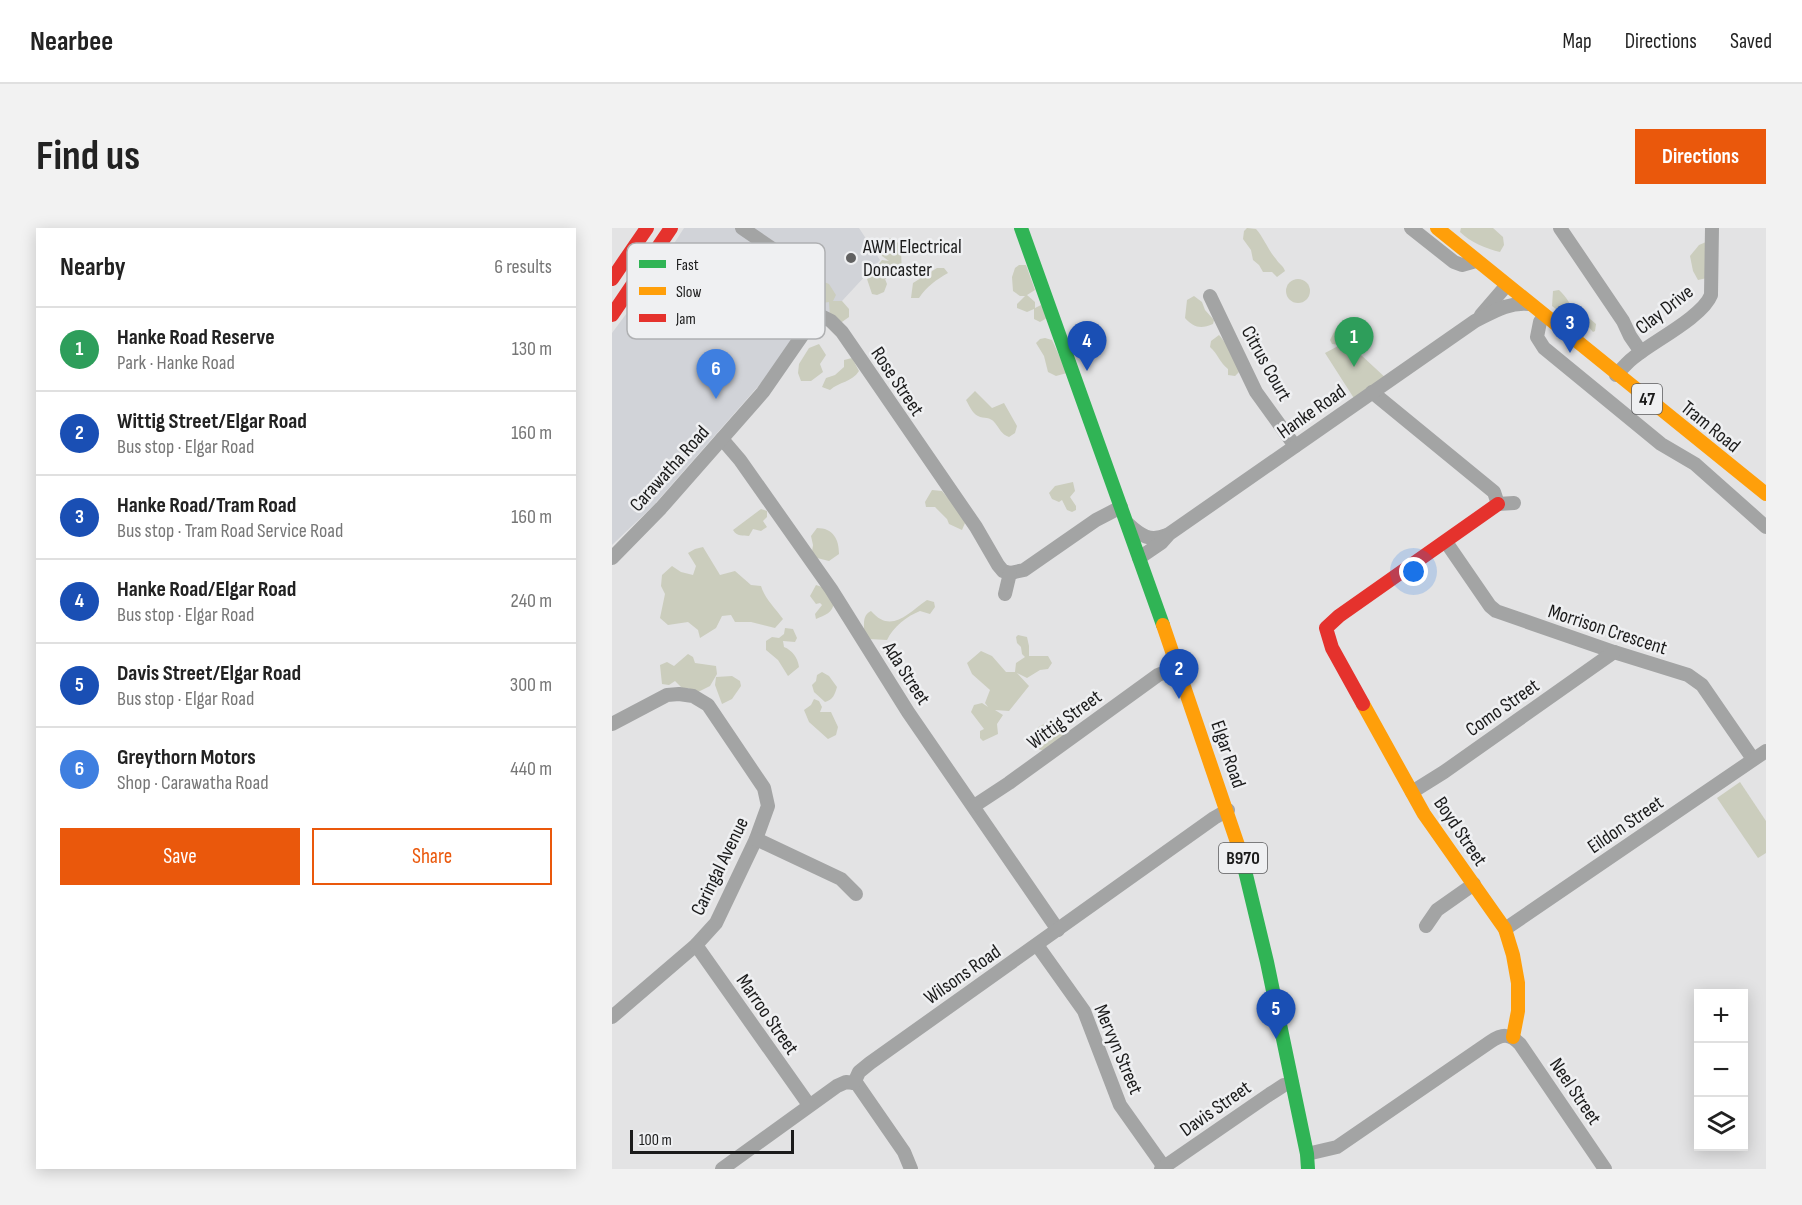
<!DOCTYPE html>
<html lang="en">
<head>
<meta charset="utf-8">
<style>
	body { margin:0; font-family:"Sofia Sans Condensed",sans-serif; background:#f2f2f2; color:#222 }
	.controls { position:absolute; right:18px; bottom:18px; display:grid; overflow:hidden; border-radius:0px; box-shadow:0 3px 15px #0003 }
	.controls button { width:54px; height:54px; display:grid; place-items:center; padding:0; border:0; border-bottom:2px solid #e0e0e0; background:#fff; color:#222; font:30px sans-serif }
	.scale { position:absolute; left:18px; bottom:15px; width:164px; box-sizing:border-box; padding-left:6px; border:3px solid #1b1b1b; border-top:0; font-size:16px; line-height:21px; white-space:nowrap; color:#1b1b1b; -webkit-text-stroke:4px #eff0f2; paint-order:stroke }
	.you { position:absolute; left:802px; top:344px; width:21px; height:21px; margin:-15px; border:4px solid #fff; border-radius:50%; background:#1a73e8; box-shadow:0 0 0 9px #1a73e833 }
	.badge { display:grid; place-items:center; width:39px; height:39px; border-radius:50%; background:#ea580c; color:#fff; font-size:20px; font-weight:700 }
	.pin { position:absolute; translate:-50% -50px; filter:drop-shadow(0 2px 3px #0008) }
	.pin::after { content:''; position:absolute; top:32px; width:21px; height:18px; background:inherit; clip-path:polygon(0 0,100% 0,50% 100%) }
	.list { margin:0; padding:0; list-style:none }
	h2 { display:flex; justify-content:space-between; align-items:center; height:78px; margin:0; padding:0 24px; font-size:26px }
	h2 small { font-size:20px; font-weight:400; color:#767676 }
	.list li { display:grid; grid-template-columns:39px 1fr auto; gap:18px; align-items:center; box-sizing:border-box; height:84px; padding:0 24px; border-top:2px solid #e0e0e0 }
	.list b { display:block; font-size:22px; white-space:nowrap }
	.list p { margin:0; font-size:20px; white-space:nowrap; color:#767676 }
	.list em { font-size:20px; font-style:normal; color:#767676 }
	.actions { display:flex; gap:12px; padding:18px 24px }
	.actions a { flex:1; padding:14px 0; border:2px solid #ea580c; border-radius:0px; text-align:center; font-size:21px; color:#ea580c }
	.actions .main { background:#ea580c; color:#fff }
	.icon { flex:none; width:33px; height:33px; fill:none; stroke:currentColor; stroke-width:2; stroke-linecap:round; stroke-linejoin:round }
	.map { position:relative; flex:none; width:1154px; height:941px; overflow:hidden; border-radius:0px }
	header { display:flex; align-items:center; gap:36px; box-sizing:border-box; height:84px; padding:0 30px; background:#fff; border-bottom:2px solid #e0e0e0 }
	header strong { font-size:28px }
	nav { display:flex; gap:33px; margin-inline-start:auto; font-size:21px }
	.intro { display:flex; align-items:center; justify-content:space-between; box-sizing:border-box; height:144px; padding:0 36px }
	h1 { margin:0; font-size:42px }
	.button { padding:15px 27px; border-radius:0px; background:#ea580c; color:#fff; font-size:21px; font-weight:700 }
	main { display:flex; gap:36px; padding:0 36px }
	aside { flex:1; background:#fff; border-radius:0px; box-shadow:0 3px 15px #0003 }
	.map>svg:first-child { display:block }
	.built { fill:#d1d3d8 }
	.green { fill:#cbcdbd }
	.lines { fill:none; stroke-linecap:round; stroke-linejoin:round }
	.street { stroke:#a3a4a4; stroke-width:14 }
	.fast { stroke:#30b455; stroke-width:14 }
	.slow { stroke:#ff9f0a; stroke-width:14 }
	.jam { stroke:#e5322d; stroke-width:14 }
	.poi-dot { fill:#616161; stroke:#eff0f2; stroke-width:2 }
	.labels { text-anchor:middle; stroke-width:5; stroke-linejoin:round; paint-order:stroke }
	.shield { fill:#eff0f2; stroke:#5b5b5c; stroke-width:1.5 }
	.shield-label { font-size:18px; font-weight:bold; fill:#1b1b1b }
	.poi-label { font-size:20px; fill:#1b1b1b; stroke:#eff0f2; text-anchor:start }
	.street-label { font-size:20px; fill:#1b1b1b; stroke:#eff0f2 }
	.key { fill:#eff0f2; stroke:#afb0b2; stroke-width:1.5 }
	.key-label { font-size:16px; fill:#1b1b1b }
</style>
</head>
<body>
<header>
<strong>Nearbee</strong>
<nav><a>Map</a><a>Directions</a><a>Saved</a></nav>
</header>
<div class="intro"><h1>Find us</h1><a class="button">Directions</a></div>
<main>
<aside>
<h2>Nearby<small>6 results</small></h2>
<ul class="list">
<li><span class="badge" style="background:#2e9e5b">1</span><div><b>Hanke Road Reserve</b><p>Park · Hanke Road</p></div><em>130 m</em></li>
<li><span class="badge" style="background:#1a4fb4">2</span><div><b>Wittig Street/Elgar Road</b><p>Bus stop · Elgar Road</p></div><em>160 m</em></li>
<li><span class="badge" style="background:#1a4fb4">3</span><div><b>Hanke Road/Tram Road</b><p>Bus stop · Tram Road Service Road</p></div><em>160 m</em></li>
<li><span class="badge" style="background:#1a4fb4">4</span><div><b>Hanke Road/Elgar Road</b><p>Bus stop · Elgar Road</p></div><em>240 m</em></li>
<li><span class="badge" style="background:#1a4fb4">5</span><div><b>Davis Street/Elgar Road</b><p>Bus stop · Elgar Road</p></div><em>300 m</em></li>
<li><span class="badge" style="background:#3f7fe0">6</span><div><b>Greythorn Motors</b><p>Shop · Carawatha Road</p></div><em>440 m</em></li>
</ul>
<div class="actions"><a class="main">Save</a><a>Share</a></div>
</aside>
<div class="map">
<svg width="1154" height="941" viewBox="0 0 1154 941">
	<rect width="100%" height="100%" fill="#e3e3e4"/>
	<polygon class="built" points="72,0 247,0 268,32 230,73 170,131 40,279 0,317 0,105 32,62"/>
	<g class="green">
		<path d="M635 0 644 1C652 10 656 22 664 31 667 36 671 37 673 43L665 49 660 44H651L647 37 641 32 639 22 631 11 632 3Z"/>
		<path d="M849 0H881L891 9 892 17 888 24C875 21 858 14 848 4Z"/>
		<polygon points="281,10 287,16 289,22 290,47 284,49 278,48 273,51 275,56 272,64 265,67 260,66 255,51 270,32 277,33 270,28 267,22 274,11"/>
		<polygon points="1094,14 1095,50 1086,52 1081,43 1078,28 1087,17"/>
		<polygon points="407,37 414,37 423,62 415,67 423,74 423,80 429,77 435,90 428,94 422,91 422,81 415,84 405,80 405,76 413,68 408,68 401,63 400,49 403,40"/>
		<path d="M325 40H332L336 45C324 52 315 58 307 70H299L301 55Z"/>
		<circle cx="686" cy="63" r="12"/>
		<polygon points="212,54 217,56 224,67 221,73 230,73 237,81 237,89 227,96 218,89 217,74 210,75 206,62 208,57"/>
		<path d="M947 62C955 69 958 77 964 85H971L984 96 983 103 981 104 974 96 950 81 945 82 940 78 941 63Z"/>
		<path d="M582 68 590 74 593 82 602 92 601 96C589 101 582 100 573 90L575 72Z"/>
		<polygon points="730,99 737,109 734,113 777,153 745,175 713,125 728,117 720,116 718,112 724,100"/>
		<path d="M607 107C614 114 625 134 628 143L623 148 616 147V141C608 135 606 126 598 119L599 113Z"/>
		<polygon points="433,110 440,112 455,145 444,148 436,144 432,128 424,115 428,111"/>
		<polygon points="207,116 214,127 208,136 211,144 199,153 189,153 186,145 187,136 197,120"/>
		<path d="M240 130 247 143C240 154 227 154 218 162L210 159 214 150 223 147 232 139V132Z"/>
		<path d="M363 163 380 180 392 175 405 198 403 205 397 209C389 206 388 201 383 195 378 188 372 191 366 188 360 185 357 177 354 172Z"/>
		<polygon points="461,254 463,263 458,269 464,278 464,282 460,284 455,282 450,272 447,274 440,271 437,265 443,258"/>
		<polygon points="320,262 330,263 351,288 353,295 350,302 337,296 335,291 323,279 314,279 313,274"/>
		<path d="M149 281 155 283V289L151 293 155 299 149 303 141 301 137 308C131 307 125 309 121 302Z"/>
		<path d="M205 300C221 300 227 311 227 326L217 333 205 330 200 324 201 317 199 308Z"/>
		<path d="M91 319 108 347 123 343 139 357 149 358C153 371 163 380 171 391L163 400 139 394H123L119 387 110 388 104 400 88 410 86 402 76 394 56 397 48 390 53 366 49 358 50 347 60 338 69 344 81 347 84 338 76 325 83 321Z"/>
		<path d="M204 357 210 359 222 374C221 385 213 387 204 391L203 386 210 377 208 375 204 376 198 368Z"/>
		<path d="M315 372 322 374 323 379 318 386 308 383C295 388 281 399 275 412L257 411 252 407C253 398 249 388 259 383 279 406 295 386 315 372Z"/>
		<path d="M173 400 181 401 185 410 183 414 171 413 172 419C180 422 186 430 187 439L176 448 166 432 154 422V413L160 409 167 410 172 406Z"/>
		<polygon points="406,407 415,409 417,418 417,428 436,428 440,435 436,441 428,442 415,450 405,445 417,458 397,483 383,482 391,487 385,496 386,506 371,513 368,510 368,503 372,501 359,484 362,477 370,475 376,479 373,475 378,462 360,446 355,435 369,423 380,428 394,444 403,444 404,435 413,429 410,426 409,419 405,415 404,409"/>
		<polygon points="76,426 81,429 83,435 104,438 105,446 98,458 82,466 77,460 71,461 63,453 57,457 50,456 48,437 55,434 62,438"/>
		<path d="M210 444 217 448 225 459C223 466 221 472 213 474L202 464 200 457 204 453 205 447Z"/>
		<polygon points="120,448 128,453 129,458 120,471 110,476 103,457 104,449"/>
		<polygon points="202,471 207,473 210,479 208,484 219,484 226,499 224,507 216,511 197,494 192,482 199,477"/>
		<path d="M437 493 445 494 452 505V512C441 519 434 527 423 519L422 504 425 500Z"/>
		<polygon points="1128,554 1154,593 1154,625 1146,630 1105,570"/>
	</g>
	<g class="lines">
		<g class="street">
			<polyline points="130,0 174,30 185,39 205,71 205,86 219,93 230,104 364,299 386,337 391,343 398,345 412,342 484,292 509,279"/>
			<polyline points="799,0 842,34 850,37 864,33"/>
			<polyline points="948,0 1011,93 1018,108 1029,124"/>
			<polyline points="598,68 644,164 683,218"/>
			<polyline points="869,87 894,58"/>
			<polyline points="932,88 928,94 925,109 932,120 1049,216 1083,236 1154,299"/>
			<path d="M1004 147C1011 140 1017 132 1025 127 1044 112 1091 88 1099 67L1100 0"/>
			<polyline points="760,164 882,264 886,276 902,275"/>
			<polyline points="110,211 128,232 219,361 296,484 446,702"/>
			<path d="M516 296C529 308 538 314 555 307"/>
			<polyline points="834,314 878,378 884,383 1002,424 1076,447 1090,457 1141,531"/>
			<polyline points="0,330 49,280 151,164 205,86"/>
			<path d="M527 330 549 315 557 306 863 93C881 84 896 74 917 76"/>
			<polyline points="393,366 398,345"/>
			<polyline points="0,496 55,467 67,466 81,468 96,477 152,560 156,578 144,611 104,695 84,717 0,789"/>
			<polyline points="800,564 832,544 1002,424"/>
			<polyline points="362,578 397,555 546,447 566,439"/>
			<polyline points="144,611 229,651 244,666"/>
			<polyline points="814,698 825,682 862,656"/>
			<polyline points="893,701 1154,523"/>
			<polyline points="84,717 197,877"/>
			<polyline points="425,717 472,783 508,877 552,939"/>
			<polyline points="242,855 245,856 292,924 299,941"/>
			<path d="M695 926 725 919 878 814C890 806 897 805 908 816L993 941"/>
			<polyline points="110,941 225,858 234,854 242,855 247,844 258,835 602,590 616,582"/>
			<polyline points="549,941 658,866 672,857 680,855"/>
		</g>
		<g class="fast">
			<polyline points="409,0 551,397"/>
			<polyline points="629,626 655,734 695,926 696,941"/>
		</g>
		<g class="slow">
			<polyline points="825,0 1154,266"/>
			<polyline points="551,397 629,626"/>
			<polyline points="751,476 812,586 893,701 901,727 906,755 906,783 901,809"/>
		</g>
		<g class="jam">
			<polyline points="0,51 35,0"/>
			<polyline points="0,87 59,0"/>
			<polyline points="751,476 720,420 714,400 727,388 886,276"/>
		</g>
	</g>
	<circle class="poi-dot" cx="239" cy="30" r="6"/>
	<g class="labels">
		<g class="shield">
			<rect x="1020" y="156" width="30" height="30" rx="4.5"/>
			<rect x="607" y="615" width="48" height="30" rx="4.5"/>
		</g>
		<g class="shield-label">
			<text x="1035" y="177">47</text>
			<text x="631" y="636">B970</text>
		</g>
		<g class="poi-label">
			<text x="251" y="25">AWM Electrical<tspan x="251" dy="23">Doncaster</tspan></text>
		</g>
		<g class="street-label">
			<text transform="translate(1052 81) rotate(-38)" y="7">Clay Drive</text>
			<text transform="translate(655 135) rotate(61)" y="7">Citrus Court</text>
			<text transform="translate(286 153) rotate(56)" y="7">Rose Street</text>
			<text transform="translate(699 183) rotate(-35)" y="7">Hanke Road</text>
			<text transform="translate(1099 198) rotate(39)" y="7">Tram Road</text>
			<text transform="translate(57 240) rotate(-48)" y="7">Carawatha Road</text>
			<text transform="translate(996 401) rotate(18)" y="7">Morrison Crescent</text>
			<text transform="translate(295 445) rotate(57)" y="7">Ada Street</text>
			<text transform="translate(890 479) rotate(-35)" y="7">Como Street</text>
			<text transform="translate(452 491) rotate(-36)" y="7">Wittig Street</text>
			<text transform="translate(617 526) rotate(71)" y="7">Elgar Road</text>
			<text transform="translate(1013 596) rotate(-34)" y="7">Eildon Street</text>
			<text transform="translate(849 603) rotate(56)" y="7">Boyd Street</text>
			<text transform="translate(107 638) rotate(-64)" y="7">Caringal Avenue</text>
			<text transform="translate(350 746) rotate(-35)" y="7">Wilsons Road</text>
			<text transform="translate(156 786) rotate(55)" y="7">Marroo Street</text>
			<text transform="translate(507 821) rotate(67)" y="7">Mervyn Street</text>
			<text transform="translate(964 863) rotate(56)" y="7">Neel Street</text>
			<text transform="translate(603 880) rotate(-35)" y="7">Davis Street</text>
		</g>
	</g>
	<rect x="15" y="15" width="198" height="96" rx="9" class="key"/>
	<rect x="27" y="32" width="27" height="8" fill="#30b455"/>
	<rect x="27" y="59" width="27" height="8" fill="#ff9f0a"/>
	<rect x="27" y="86" width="27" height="8" fill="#e5322d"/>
	<g class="key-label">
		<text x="64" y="42">Fast</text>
		<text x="64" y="69">Slow</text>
		<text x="64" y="96">Jam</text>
	</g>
</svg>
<div class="controls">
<button>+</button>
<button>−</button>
<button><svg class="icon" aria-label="layers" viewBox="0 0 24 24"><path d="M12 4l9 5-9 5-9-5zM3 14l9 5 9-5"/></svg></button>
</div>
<div class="scale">100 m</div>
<div class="you"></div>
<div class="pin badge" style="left:742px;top:139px;background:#2e9e5b">1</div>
<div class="pin badge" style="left:567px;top:471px;background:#1a4fb4">2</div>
<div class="pin badge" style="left:958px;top:125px;background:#1a4fb4">3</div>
<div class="pin badge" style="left:475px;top:143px;background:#1a4fb4">4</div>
<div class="pin badge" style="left:664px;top:811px;background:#1a4fb4">5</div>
<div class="pin badge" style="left:104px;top:171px;background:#3f7fe0">6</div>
</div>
</main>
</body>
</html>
